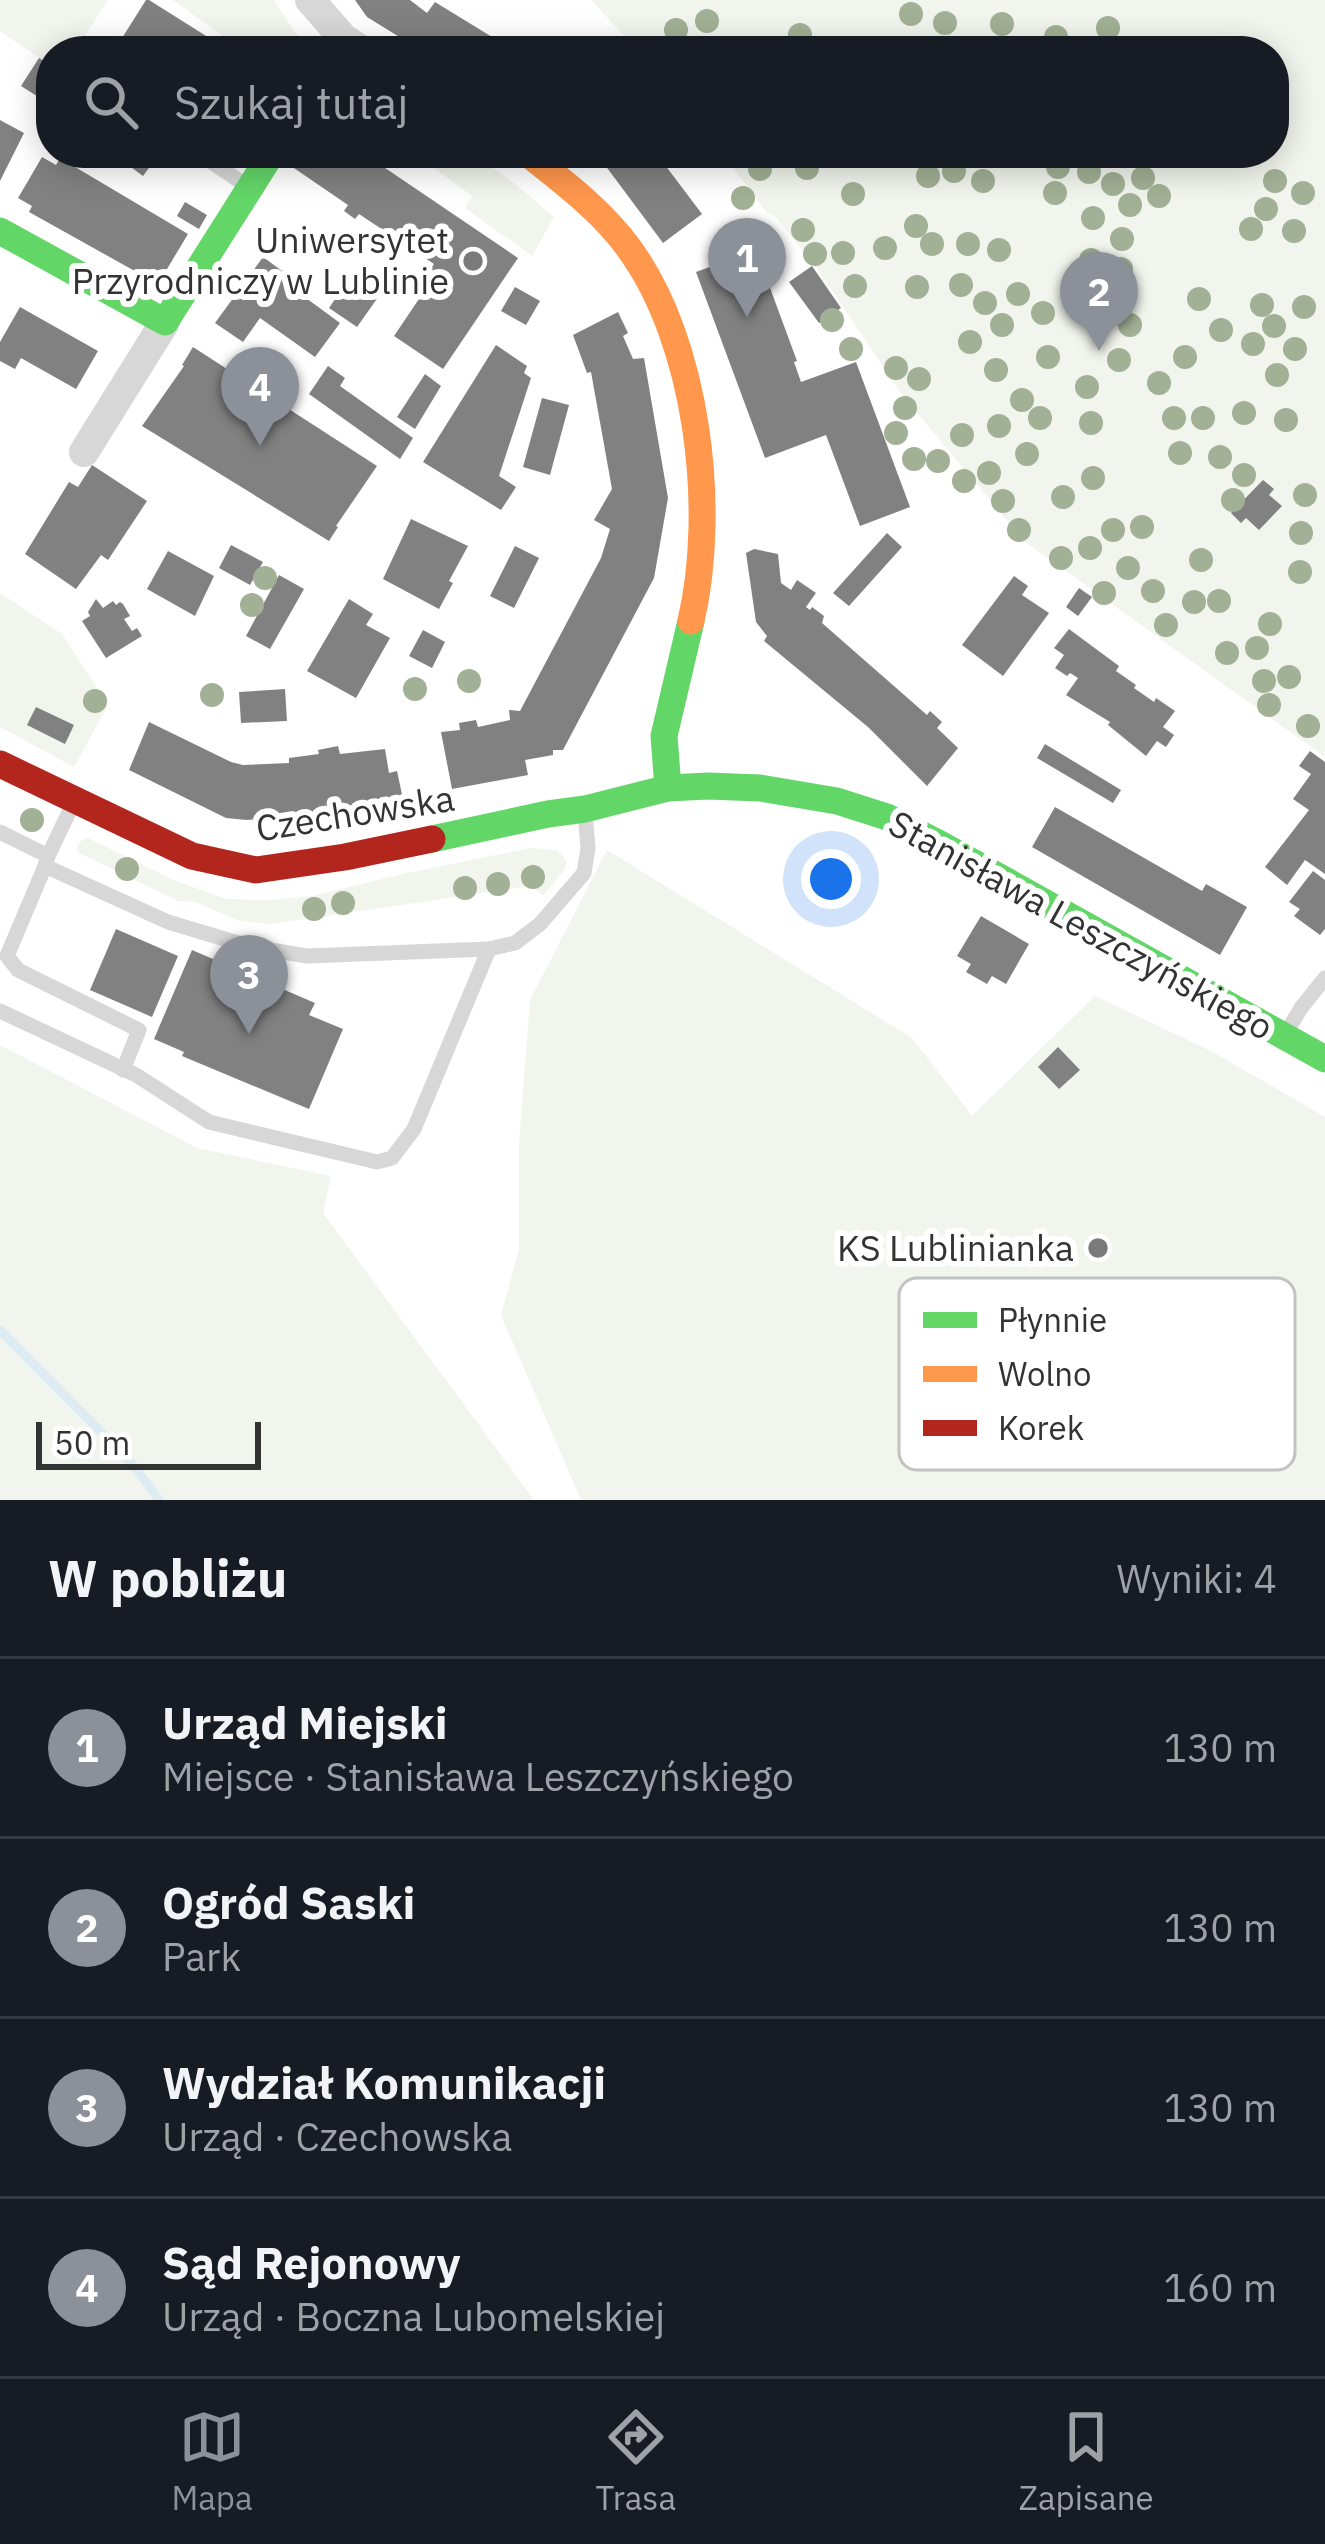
<!DOCTYPE html>
<html lang="pl">
<head>
<meta charset="utf-8">
<style>
	body { margin:0; font-family:"IBM Plex Sans",sans-serif; background:#242831; color:#f1f3f6 }
	.scale { position:absolute; left:36px; bottom:30px; width:225px; box-sizing:border-box; padding-left:12px; border:6px solid #333; border-top:0; font-size:33px; line-height:42px; white-space:nowrap; color:#333; -webkit-text-stroke:9px #fff; paint-order:stroke }
	.you { position:absolute; left:831px; top:879px; width:42px; height:42px; margin:-30px; border:9px solid #fff; border-radius:50%; background:#1a73e8; box-shadow:0 0 0 18px #1a73e833 }
	.badge { display:grid; place-items:center; width:78px; height:78px; border-radius:50%; background:#8c9099; color:#fff; font-size:39px; font-weight:700 }
	.pin { position:absolute; translate:-50% -99px; filter:drop-shadow(0 3px 6px #0008) }
	.pin::after { content:''; position:absolute; top:63px; width:42px; height:36px; background:inherit; clip-path:polygon(0 0,100% 0,50% 100%) }
	.list { margin:0; padding:0; list-style:none }
	h2 { display:flex; justify-content:space-between; align-items:center; height:156px; margin:0; padding:0 48px; font-size:51px }
	h2 small { font-size:39px; font-weight:400; color:#9ea1a6 }
	.list li { display:grid; grid-template-columns:78px 1fr auto; gap:36px; align-items:center; box-sizing:border-box; height:180px; padding:0 48px; border-top:3px solid #363941 }
	.list b { display:block; font-size:45px; white-space:nowrap }
	.list p { margin:0; font-size:39px; white-space:nowrap; color:#9ea1a6 }
	.list em { font-size:39px; font-style:normal; color:#9ea1a6 }
	.icon { flex:none; width:66px; height:66px; fill:none; stroke:currentColor; stroke-width:2; stroke-linecap:round; stroke-linejoin:round }
	.map { position:relative; flex:none; width:1325px; height:1500px; overflow:hidden }
	.search { position:absolute; background:#171b24; box-shadow:0 6px 30px #0003; left:36px; right:36px; top:36px; height:132px; display:flex; align-items:center; gap:30px; box-sizing:border-box; padding:0 42px; border-radius:48px; color:#9ea1a6; font-size:45px }
	.sheet { height:876px; background:#171b24 }
	nav { display:flex; justify-content:space-around; align-items:center; box-sizing:border-box; height:168px; border-top:3px solid #363941; background:#171b24; font-size:33px; color:#9ea1a6 }
	nav a { display:grid; justify-items:center; gap:6px }
	nav .on { color:#8c9099 }
	.map>svg:first-child { display:block }
	.green { fill:#f1f5ed }
	.lines { fill:none; stroke-linecap:round; stroke-linejoin:round }
	.stream { stroke:#ddebf3; stroke-width:9 }
	.building { fill:#818181 }
	.lane { stroke:#d7d7d7; stroke-width:15 }
	.street { stroke:#d7d7d7; stroke-width:30 }
	.fast { stroke:#63d668; stroke-width:27 }
	.slow { stroke:#ff974d; stroke-width:27 }
	.jam { stroke:#b3261e; stroke-width:27 }
	.tree { fill:#a2b095 }
	.poi-dot { fill:#7a7a7a; stroke:#fff; stroke-width:4.5 }
	.labels { text-anchor:middle; stroke-width:12; stroke-linejoin:round; paint-order:stroke }
	.poi-label { font-size:36px; fill:#333; stroke:#fff; text-anchor:end }
	.street-label { font-size:36px; fill:#333; stroke:#fff }
	.key { fill:#fff; stroke:#c2c2c2; stroke-width:3 }
	.key-label { font-size:33px; fill:#333 }
</style>
</head>
<body>
<div class="map">
<svg width="1325" height="1500" viewBox="0 0 1325 1500">
	<rect width="100%" height="100%" fill="#fff"/>
	<g class="green">
		<polygon points="0,0 108,0 75,51 51,51 51,66 0,31"/>
		<polygon points="173,0 274,0 294,31 312,51 243,51"/>
		<polygon points="591,0 1325,0 1325,757 1024,541 900,392 817,268 774,215 767,213 722,153 1274,153 1274,51 638,51"/>
		<path d="M414 153C429 153 449 150 464 154 490 160 533 199 554 217L532 256 465 208 472 196Z"/>
		<polygon points="0,593 62,634 108,705 74,767 0,727"/>
		<path d="M88 838 176 881 226 899 271 900 312 896 407 873 531 848 557 850 567 861 565 869 543 896 531 886 271 924 239 921 196 902 178 901 168 896 77 852C77 844 80 840 88 838Z"/>
		<polygon points="607,850 912,1038 972,1116 1095,996 1213,1052 1325,1117 1325,1500 581,1500 501,1315 519,1249 519,1143 530,1000"/>
		<polygon points="0,1045 197,1148 331,1176 323,1213 534,1500 0,1500"/>
	</g>
	<g class="lines">
		<polyline class="stream" points="0,1330 130,1461 159,1500"/>
	</g>
	<g class="building">
		<polygon points="146,0 149,0 230,51 125,51 117,46"/>
		<polygon points="355,0 410,0 427,13 435,2 515,51 422,51 367,17"/>
		<polygon points="39,58 51,66 51,105 21,86"/>
		<polygon points="0,120 24,133 0,181"/>
		<polygon points="120,153 160,153 143,176 117,157"/>
		<polygon points="295,153 363,153 518,258 443,369 394,336 421,296 415,292 434,264 359,214 355,219 344,211 348,205 288,164"/>
		<polygon points="596,153 656,153 702,214 663,243"/>
		<polygon points="42,157 56,165 60,158 188,234 158,284 29,212 32,206 18,198"/>
		<polygon points="185,202 207,215 199,229 177,216"/>
		<polygon points="756,250 797,361 794,362 801,382 856,362 910,507 860,526 826,435 765,458 696,272"/>
		<polygon points="263,257 296,281 291,287 340,323 315,357 260,318 243,342 215,323"/>
		<polygon points="812,266 841,308 819,323 789,282"/>
		<polygon points="352,274 381,293 357,327 329,308"/>
		<polygon points="515,287 540,301 526,325 501,311"/>
		<polygon points="20,307 98,351 76,389 21,358 15,369 0,361 0,342"/>
		<polygon points="618,312 628,333 623,336 633,359 644,358 668,498 654,578 563,750 553,750 553,755 525,760 528,775 452,789 441,732 460,730 459,723 476,720 478,727 510,720 509,710 520,711 601,558 610,529 594,520 612,489 591,372 587,373 573,335"/>
		<polygon points="496,345 527,366 524,373 531,378 499,476 516,487 501,510 423,462"/>
		<polygon points="193,347 377,466 336,526 338,527 329,541 142,426 184,366 182,365"/>
		<polygon points="328,366 345,378 340,386 413,438 400,459 309,394"/>
		<polygon points="425,374 441,386 415,429 397,417"/>
		<polygon points="542,398 569,405 550,475 523,467"/>
		<polygon points="92,465 147,501 108,560 101,555 76,589 25,554 69,482 78,487"/>
		<polygon points="1263,480 1274,489 1269,495 1282,506 1259,530 1246,518 1241,523 1231,513"/>
		<polygon points="411,519 468,546 449,581 453,583 439,609 383,579"/>
		<polygon points="887,533 902,547 849,606 833,593"/>
		<polygon points="231,545 263,562 250,585 219,568"/>
		<polygon points="515,546 539,558 514,608 490,596"/>
		<polygon points="754,549 778,554 781,583 791,590 797,580 816,593 806,607 810,610 812,607 824,616 822,623 927,715 930,711 942,722 937,728 958,748 927,786 868,727 764,641 767,636 756,622 746,553"/>
		<polygon points="168,551 214,576 195,616 147,589"/>
		<polygon points="279,575 304,589 270,649 246,636"/>
		<polygon points="1014,576 1028,586 1022,595 1049,613 1003,676 962,645"/>
		<polygon points="1079,588 1092,597 1078,616 1066,607"/>
		<polygon points="96,599 103,608 113,601 116,605 120,602 123,604 130,616 124,619 132,631 137,628 142,636 106,658 82,621 90,616 88,612"/>
		<polygon points="349,599 373,614 366,625 390,638 356,698 307,671"/>
		<polygon points="1069,629 1119,666 1116,671 1136,685 1134,688 1154,702 1156,698 1175,711 1163,727 1174,735 1166,747 1157,741 1146,756 1108,725 1110,722 1066,695 1078,678 1070,673 1067,676 1055,668 1064,655 1054,648"/>
		<polygon points="423,630 445,642 432,668 409,656"/>
		<polygon points="285,689 287,721 241,723 239,692"/>
		<polygon points="36,707 74,725 65,744 27,725"/>
		<polygon points="149,722 231,762 243,765 289,763 289,758 319,754 318,750 338,746 340,754 385,749 389,773 397,771 403,799 342,811 247,820 226,818 129,770"/>
		<polygon points="1045,744 1121,790 1113,803 1037,758"/>
		<polygon points="1310,751 1325,762 1325,874 1305,860 1287,885 1265,867 1309,810 1293,799 1311,774 1299,766"/>
		<polygon points="1055,807 1202,891 1206,884 1247,907 1220,955 1032,847"/>
		<polygon points="1313,871 1325,880 1325,929 1320,935 1294,916 1300,909 1289,902"/>
		<polygon points="981,916 1029,944 1006,984 992,976 987,984 966,972 971,964 957,956"/>
		<polygon points="116,929 178,956 152,1017 90,990"/>
		<polygon points="192,950 315,1003 309,1015 343,1029 309,1109 182,1056 184,1052 154,1039"/>
		<polygon points="1058,1047 1080,1070 1059,1089 1038,1067"/>
	</g>
	<g class="lines">
		<g class="lane">
			<polyline points="198,153 247,186"/>
			<polyline points="0,832 48,856 45,866 168,922 248,946 307,956 489,949 414,1129 392,1158 377,1162 209,1122 136,1075 0,1011"/>
			<polyline points="48,856 73,804"/>
			<polyline points="45,866 7,956 18,970 139,1030 123,1070"/>
			<polyline points="489,949 515,943 540,924 584,873 588,848 585,812"/>
			<polyline points="1286,1033 1301,1008 1325,978"/>
		</g>
		<g class="street">
			<polyline points="310,0 344,39 363,51"/>
			<polyline points="84,452 165,322"/>
		</g>
		<g class="fast">
			<polyline points="0,231 165,322 272,153"/>
			<polyline points="668,788 664,736 691,621"/>
			<polyline points="432,839 548,814 585,809 668,788 708,786 760,788 837,801 887,817 940,844 1325,1059"/>
		</g>
		<path class="slow" d="M527 153C563 182 601 210 628 247 698 341 717 509 691 621"/>
		<polyline class="jam" points="0,764 192,856 256,870 345,857 432,839"/>
	</g>
	<g class="tree">
		<circle cx="911" cy="14" r="12"/>
		<circle cx="707" cy="21" r="12"/>
		<circle cx="945" cy="23" r="12"/>
		<circle cx="1002" cy="24" r="12"/>
		<circle cx="1108" cy="28" r="12"/>
		<circle cx="676" cy="30" r="12"/>
		<circle cx="800" cy="35" r="12"/>
		<circle cx="1056" cy="37" r="12"/>
		<circle cx="1058" cy="167" r="12"/>
		<circle cx="807" cy="168" r="12"/>
		<circle cx="760" cy="169" r="12"/>
		<circle cx="954" cy="171" r="12"/>
		<circle cx="1089" cy="172" r="12"/>
		<circle cx="928" cy="176" r="12"/>
		<circle cx="1143" cy="178" r="12"/>
		<circle cx="983" cy="181" r="12"/>
		<circle cx="1275" cy="181" r="12"/>
		<circle cx="1113" cy="184" r="12"/>
		<circle cx="1055" cy="193" r="12"/>
		<circle cx="1303" cy="193" r="12"/>
		<circle cx="853" cy="194" r="12"/>
		<circle cx="1159" cy="196" r="12"/>
		<circle cx="743" cy="198" r="12"/>
		<circle cx="1130" cy="205" r="12"/>
		<circle cx="1266" cy="209" r="12"/>
		<circle cx="1093" cy="218" r="12"/>
		<circle cx="916" cy="226" r="12"/>
		<circle cx="1251" cy="229" r="12"/>
		<circle cx="803" cy="230" r="12"/>
		<circle cx="1294" cy="231" r="12"/>
		<circle cx="1122" cy="239" r="12"/>
		<circle cx="932" cy="244" r="12"/>
		<circle cx="968" cy="244" r="12"/>
		<circle cx="885" cy="248" r="12"/>
		<circle cx="999" cy="250" r="12"/>
		<circle cx="843" cy="253" r="12"/>
		<circle cx="815" cy="254" r="12"/>
		<circle cx="1091" cy="260" r="12"/>
		<circle cx="1121" cy="269" r="12"/>
		<circle cx="1100" cy="283" r="12"/>
		<circle cx="961" cy="285" r="12"/>
		<circle cx="855" cy="286" r="12"/>
		<circle cx="917" cy="287" r="12"/>
		<circle cx="1018" cy="294" r="12"/>
		<circle cx="1199" cy="299" r="12"/>
		<circle cx="1116" cy="302" r="12"/>
		<circle cx="985" cy="303" r="12"/>
		<circle cx="1262" cy="305" r="12"/>
		<circle cx="1304" cy="307" r="12"/>
		<circle cx="1043" cy="313" r="12"/>
		<circle cx="832" cy="320" r="12"/>
		<circle cx="1002" cy="325" r="12"/>
		<circle cx="1130" cy="325" r="12"/>
		<circle cx="1274" cy="326" r="12"/>
		<circle cx="1221" cy="330" r="12"/>
		<circle cx="970" cy="342" r="12"/>
		<circle cx="1253" cy="344" r="12"/>
		<circle cx="851" cy="349" r="12"/>
		<circle cx="1295" cy="349" r="12"/>
		<circle cx="1048" cy="357" r="12"/>
		<circle cx="1185" cy="357" r="12"/>
		<circle cx="1119" cy="360" r="12"/>
		<circle cx="896" cy="368" r="12"/>
		<circle cx="996" cy="370" r="12"/>
		<circle cx="1277" cy="375" r="12"/>
		<circle cx="919" cy="379" r="12"/>
		<circle cx="1159" cy="383" r="12"/>
		<circle cx="1087" cy="387" r="12"/>
		<circle cx="1022" cy="400" r="12"/>
		<circle cx="905" cy="408" r="12"/>
		<circle cx="1244" cy="413" r="12"/>
		<circle cx="1040" cy="418" r="12"/>
		<circle cx="1174" cy="418" r="12"/>
		<circle cx="1203" cy="418" r="12"/>
		<circle cx="1286" cy="420" r="12"/>
		<circle cx="1091" cy="423" r="12"/>
		<circle cx="999" cy="426" r="12"/>
		<circle cx="896" cy="433" r="12"/>
		<circle cx="962" cy="435" r="12"/>
		<circle cx="1180" cy="453" r="12"/>
		<circle cx="1027" cy="454" r="12"/>
		<circle cx="1220" cy="457" r="12"/>
		<circle cx="914" cy="459" r="12"/>
		<circle cx="938" cy="461" r="12"/>
		<circle cx="989" cy="473" r="12"/>
		<circle cx="1244" cy="475" r="12"/>
		<circle cx="1093" cy="478" r="12"/>
		<circle cx="964" cy="481" r="12"/>
		<circle cx="1305" cy="495" r="12"/>
		<circle cx="1063" cy="497" r="12"/>
		<circle cx="1233" cy="500" r="12"/>
		<circle cx="1003" cy="501" r="12"/>
		<circle cx="1142" cy="527" r="12"/>
		<circle cx="1019" cy="530" r="12"/>
		<circle cx="1113" cy="530" r="12"/>
		<circle cx="1301" cy="533" r="12"/>
		<circle cx="1090" cy="548" r="12"/>
		<circle cx="1061" cy="558" r="12"/>
		<circle cx="1201" cy="560" r="12"/>
		<circle cx="1128" cy="568" r="12"/>
		<circle cx="1300" cy="572" r="12"/>
		<circle cx="265" cy="578" r="12"/>
		<circle cx="1153" cy="591" r="12"/>
		<circle cx="1104" cy="593" r="12"/>
		<circle cx="1219" cy="601" r="12"/>
		<circle cx="1194" cy="602" r="12"/>
		<circle cx="252" cy="605" r="12"/>
		<circle cx="1270" cy="624" r="12"/>
		<circle cx="1166" cy="625" r="12"/>
		<circle cx="1257" cy="648" r="12"/>
		<circle cx="1227" cy="653" r="12"/>
		<circle cx="1289" cy="677" r="12"/>
		<circle cx="469" cy="681" r="12"/>
		<circle cx="1264" cy="681" r="12"/>
		<circle cx="415" cy="689" r="12"/>
		<circle cx="212" cy="695" r="12"/>
		<circle cx="95" cy="701" r="12"/>
		<circle cx="1269" cy="705" r="12"/>
		<circle cx="1308" cy="726" r="12"/>
		<circle cx="32" cy="820" r="12"/>
		<circle cx="127" cy="869" r="12"/>
		<circle cx="533" cy="877" r="12"/>
		<circle cx="498" cy="884" r="12"/>
		<circle cx="465" cy="888" r="12"/>
		<circle cx="343" cy="903" r="12"/>
		<circle cx="314" cy="909" r="12"/>
	</g>
	<g class="poi-dot">
		<circle cx="473" cy="261" r="12"/>
		<circle cx="1098" cy="1248" r="12"/>
	</g>
	<g class="labels">
		<g class="poi-label">
			<text x="449" y="253">Uniwersytet<tspan x="449" dy="41">Przyrodniczy w Lublinie</tspan></text>
			<text x="1074" y="1261">KS Lublinianka</text>
		</g>
		<g class="street-label">
			<text transform="translate(355 813) rotate(-9)" y="13">Czechowska</text>
			<text transform="translate(1081 925) rotate(29)" y="13">Stanisława Leszczyńskiego</text>
		</g>
	</g>
	<rect x="899" y="1278" width="396" height="192" rx="18" class="key"/>
	<rect x="923" y="1312" width="54" height="16" fill="#63d668"/>
	<rect x="923" y="1366" width="54" height="16" fill="#ff974d"/>
	<rect x="923" y="1420" width="54" height="16" fill="#b3261e"/>
	<g class="key-label">
		<text x="998" y="1332">Płynnie</text>
		<text x="998" y="1386">Wolno</text>
		<text x="998" y="1440">Korek</text>
	</g>
</svg>
<div class="scale">50 m</div>
<div class="you"></div>
<div class="pin badge" style="left:747px;top:317px">1</div>
<div class="pin badge" style="left:1099px;top:351px">2</div>
<div class="pin badge" style="left:249px;top:1034px">3</div>
<div class="pin badge" style="left:260px;top:446px">4</div>
<div class="search"><svg class="icon" aria-label="search" viewBox="0 0 24 24"><circle cx="10" cy="10" r="6"/><path d="M15 15l6 6"/></svg>Szukaj tutaj</div>
</div>
<section class="sheet">
<h2>W pobliżu<small>Wyniki: 4</small></h2>
<ul class="list">
<li><span class="badge">1</span><div><b>Urząd Miejski</b><p>Miejsce · Stanisława Leszczyńskiego</p></div><em>130 m</em></li>
<li><span class="badge">2</span><div><b>Ogród Saski</b><p>Park</p></div><em>130 m</em></li>
<li><span class="badge">3</span><div><b>Wydział Komunikacji</b><p>Urząd · Czechowska</p></div><em>130 m</em></li>
<li><span class="badge">4</span><div><b>Sąd Rejonowy</b><p>Urząd · Boczna Lubomelskiej</p></div><em>160 m</em></li>
</ul>
</section>
<nav>
<a class="on"><svg class="icon" aria-label="map" viewBox="0 0 24 24"><path d="M3 6l6-2 6 2 6-2v14l-6 2-6-2-6 2zM9 4v14M15 6v14"/></svg>Mapa</a>
<a><svg class="icon" aria-label="directions" viewBox="0 0 24 24"><path d="M12 3l9 9-9 9-9-9zM9 14v-3h6M13 9l2 2-2 2"/></svg>Trasa</a>
<a><svg class="icon" aria-label="saved" viewBox="0 0 24 24"><path d="M7 4h10v16l-5-4-5 4z"/></svg>Zapisane</a>
</nav>
</body>
</html>
